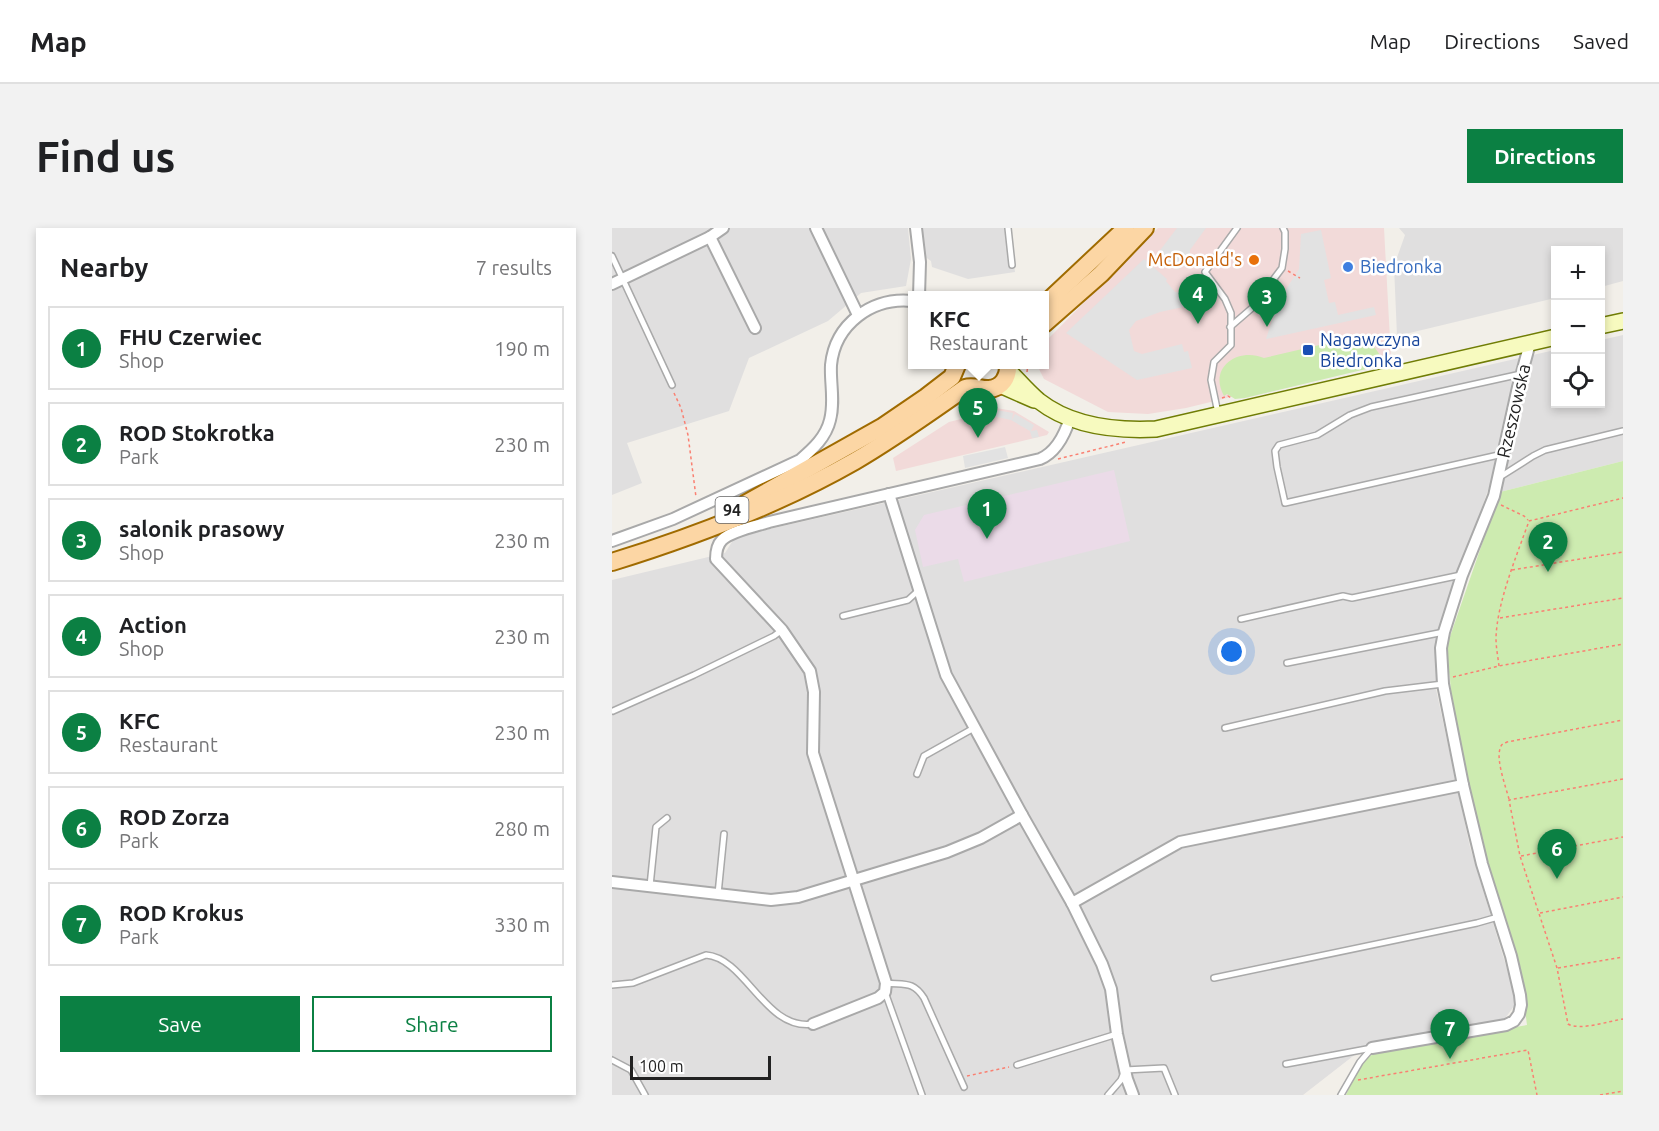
<!DOCTYPE html>
<html lang="en">
<head>
<meta charset="utf-8">
<style>
	body { margin:0; font-family:Ubuntu,sans-serif; background:#f2f2f2; color:#202124 }
	.controls { position:absolute; right:18px; top:18px; display:grid; overflow:hidden; border-radius:0px; box-shadow:0 3px 9px #0003 }
	.controls button { width:54px; height:54px; display:grid; place-items:center; padding:0; border:0; border-bottom:2px solid #e0e0e0; background:#fff; color:#202124; font:30px sans-serif }
	.scale { position:absolute; left:18px; bottom:15px; width:141px; box-sizing:border-box; padding-left:6px; border:3px solid #222; border-top:0; font-size:16px; line-height:21px; white-space:nowrap; color:#222; -webkit-text-stroke:4px #fff; paint-order:stroke }
	.you { position:absolute; left:620px; top:424px; width:21px; height:21px; margin:-15px; border:4px solid #fff; border-radius:50%; background:#1a73e8; box-shadow:0 0 0 9px #1a73e833 }
	.badge { display:grid; place-items:center; width:39px; height:39px; border-radius:50%; background:#0b8043; color:#fff; font-size:20px; font-weight:700 }
	.pin { position:absolute; translate:-50% -50px; filter:drop-shadow(0 2px 3px #0008) }
	.pin::after { content:''; position:absolute; top:32px; width:21px; height:18px; background:inherit; clip-path:polygon(0 0,100% 0,50% 100%) }
	.popup { position:absolute; left:296px; top:63px; width:141px; height:78px; box-sizing:border-box; display:grid; place-content:center; border-radius:0px; background:#fff; filter:drop-shadow(0 2px 4px #0005); font-size:20px; white-space:nowrap; color:#757577 }
	.popup b { font-size:22px; color:#202124 }
	.popup::after { content:''; position:absolute; left:50%; top:100%; margin-left:-12px; border:12px solid transparent; border-top-color:#fff }
	.list { margin:0; padding:0; list-style:none }
	h2 { display:flex; justify-content:space-between; align-items:center; height:78px; margin:0; padding:0 24px; font-size:26px }
	h2 small { font-size:20px; font-weight:400; color:#757577 }
	.list li { display:grid; grid-template-columns:39px 1fr auto; gap:18px; align-items:center; box-sizing:border-box; height:84px; margin:0 12px 12px; padding:0 12px; border:2px solid #e0e0e0; border-radius:0px }
	.list b { display:block; font-size:22px; white-space:nowrap }
	.list p { margin:0; font-size:20px; white-space:nowrap; color:#757577 }
	.list em { font-size:20px; font-style:normal; color:#757577 }
	.actions { display:flex; gap:12px; padding:18px 24px }
	.actions a { flex:1; padding:14px 0; border:2px solid #0b8043; border-radius:0px; text-align:center; font-size:21px; color:#0b8043 }
	.actions .main { background:#0b8043; color:#fff }
	.icon { flex:none; width:33px; height:33px; fill:none; stroke:currentColor; stroke-width:2; stroke-linecap:round; stroke-linejoin:round }
	.map { position:relative; flex:none; width:1011px; height:867px; overflow:hidden; border-radius:0px }
	header { display:flex; align-items:center; gap:36px; box-sizing:border-box; height:84px; padding:0 30px; background:#fff; border-bottom:2px solid #e0e0e0 }
	header strong { font-size:28px }
	nav { display:flex; gap:33px; margin-inline-start:auto; font-size:21px }
	.intro { display:flex; align-items:center; justify-content:space-between; box-sizing:border-box; height:144px; padding:0 36px }
	h1 { margin:0; font-size:42px }
	.button { padding:15px 27px; border-radius:0px; background:#0b8043; color:#fff; font-size:21px; font-weight:700 }
	main { display:flex; gap:36px; padding:0 36px }
	aside { flex:1; background:#fff; border-radius:0px; box-shadow:0 3px 9px #0003 }
	.map>svg:first-child { display:block }
	.residential { fill:#e0dfdf }
	.commercial { fill:#f2dad9 }
	.industrial { fill:#ebdbe8 }
	.grass { fill:#cdebb0 }
	.parking { fill:#e2e2e2 }
	.lines { fill:none; stroke-linecap:round; stroke-linejoin:round }
	.lane-casing { stroke:#a9a9a9; stroke-width:8 }
	.street-casing { stroke:#a9a9a9; stroke-width:14 }
	.secondary-casing { stroke:#707d05; stroke-width:18 }
	.primary-casing { stroke:#a06b00; stroke-width:20 }
	.path { stroke:#fa8072; stroke-width:1.5; stroke-dasharray:3 3; stroke-linecap:butt }
	.lane { stroke:#fff; stroke-width:5 }
	.street { stroke:#fff; stroke-width:10 }
	.secondary { stroke:#f7fabf; stroke-width:15 }
	.primary { stroke:#fcd6a4; stroke-width:16 }
	.food-dot { fill:#e8710a; stroke:#fff; stroke-width:2 }
	.shop-dot { fill:#3f7fe0; stroke:#fff; stroke-width:2 }
	.transit-dot { fill:#1a4fb4; stroke:#fff; stroke-width:2 }
	.labels { text-anchor:middle; stroke-width:5; stroke-linejoin:round; paint-order:stroke }
	.shield { fill:#fff; stroke:#646464; stroke-width:1.5 }
	.shield-label { font-size:16px; font-weight:bold; fill:#222 }
	.food-label { font-size:18px; fill:#c56008; stroke:#fff; text-anchor:end }
	.shop-label { font-size:18px; fill:#366cbe; stroke:#fff; text-anchor:start }
	.transit-label { font-size:18px; fill:#164399; stroke:#fff; text-anchor:start }
	.street-label { font-size:18px; fill:#222; stroke:#fff }
</style>
</head>
<body>
<header>
<strong>Map</strong>
<nav><a>Map</a><a>Directions</a><a>Saved</a></nav>
</header>
<div class="intro"><h1>Find us</h1><a class="button">Directions</a></div>
<main>
<aside>
<h2>Nearby<small>7 results</small></h2>
<ul class="list">
<li><span class="badge">1</span><div><b>FHU Czerwiec</b><p>Shop</p></div><em>190 m</em></li>
<li><span class="badge">2</span><div><b>ROD Stokrotka</b><p>Park</p></div><em>230 m</em></li>
<li><span class="badge">3</span><div><b>salonik prasowy</b><p>Shop</p></div><em>230 m</em></li>
<li><span class="badge">4</span><div><b>Action</b><p>Shop</p></div><em>230 m</em></li>
<li><span class="badge">5</span><div><b>KFC</b><p>Restaurant</p></div><em>230 m</em></li>
<li><span class="badge">6</span><div><b>ROD Zorza</b><p>Park</p></div><em>280 m</em></li>
<li><span class="badge">7</span><div><b>ROD Krokus</b><p>Park</p></div><em>330 m</em></li>
</ul>
<div class="actions"><a class="main">Save</a><a>Share</a></div>
</aside>
<div class="map">
<svg width="1011" height="867" viewBox="0 0 1011 867">
	<rect width="100%" height="100%" fill="#f2efe9"/>
	<g class="residential">
		<polygon points="0,0 296,0 299,31 294,58 249,65 216,93 137,130 117,183 15,215 30,255 0,267"/>
		<polygon points="308,0 397,0 403,44 356,51 320,39 319,33 312,28"/>
		<polygon points="787,0 1011,0 1011,53 989,59 988,22 944,22 943,70 785,108 782,38 793,7"/>
		<polygon points="1011,107 1011,233 888,264 877,259 824,412 824,461 858,619 905,774 891,793 754,818 691,867 0,867 0,352 113,325 123,309 943,122 944,176 988,176 989,112"/>
	</g>
	<g class="commercial">
		<polygon points="546,0 772,0 779,130 574,180 536,186 496,184 432,151 425,137 432,136 432,115"/>
		<polygon points="372,178 402,183 437,204 435,207 284,243 281,230 337,194 369,186"/>
	</g>
	<polygon class="industrial" points="502,242 518,313 352,354 346,331 311,339 303,302 312,287"/>
	<g class="grass">
		<path d="M742 109C759 109 764 121 772 134L771 137 633 170 623 171 615 166 612 168C596 139 626 119 652 130Z"/>
		<path d="M1011 233V867H734C742 851 749 830 767 823L915 797 908 743 875 636 840 485 838 450 833 423 888 264Z"/>
	</g>
	<g class="parking">
		<polygon points="565,0 594,0 578,22 578,26 582,29 575,39 570,37 566,42 546,25"/>
		<polygon points="709,2 719,50 712,52 717,75 723,74 726,87 762,79 764,87 654,111 666,74 687,41 689,6"/>
		<polygon points="532,31 555,51 554,53 563,64 570,65 578,61 585,76 548,84 524,93 517,102 522,123 530,126 570,116 572,124 576,123 580,140 525,152 454,105"/>
		<polygon points="373,180 401,185 400,192 403,186 422,197 419,203 425,202 427,209 420,210 418,203 399,192 371,186"/>
		<polygon points="393,219 396,230 353,240 351,228"/>
	</g>
	<g class="lines">
		<g class="lane-casing">
			<g id="lane">
				<polyline points="396,0 400,37"/>
				<polyline points="0,28 60,157"/>
				<polyline points="618,99 640,80 670,40 673,21 673,4 671,0"/>
				<polyline points="606,185 599,152 602,134 619,117 619,85 613,71 593,44 625,0"/>
				<polyline points="891,226 673,275 665,239 663,223 667,217 705,207 738,187 759,179 909,146"/>
				<polyline points="888,249 921,228 933,222 1011,203"/>
				<polyline points="231,388 296,372 307,362"/>
				<polyline points="629,391 731,368 740,370 849,347"/>
				<polyline points="675,435 832,404"/>
				<polyline points="1,483 82,447 162,408 170,402"/>
				<polyline points="613,500 773,463 831,456"/>
				<polyline points="305,546 312,528 362,500"/>
				<polyline points="38,658 44,599 55,590"/>
				<polyline points="106,666 112,606"/>
				<polyline points="602,750 865,695 886,689"/>
				<path d="M274 755C293 757 301 753 312 770L352 859"/>
				<path d="M0 757 21 755 94 727C134 730 153 803 201 796"/>
				<polyline points="273,764 310,867"/>
				<polyline points="0,832 19,842 33,867"/>
				<polyline points="674,836 760,820"/>
				<polyline points="405,837 505,806"/>
				<polyline points="496,867 509,852 513,842 552,840 563,867"/>
				<polyline points="729,867 748,834 760,820"/>
			</g>
		</g>
		<g class="street-casing">
			<g id="street">
				<polyline points="204,0 246,87"/>
				<polyline points="304,0 308,34 307,68"/>
				<polyline points="98,9 143,100"/>
				<polyline points="0,56 98,9 111,0"/>
				<polyline points="277,266 334,447 410,587 460,675 490,736 499,761 505,806 515,851 521,867"/>
				<path d="M0 313 61 291 188 232C201 221 214 209 218 192 223 174 218 155 219 137 223 96 260 69 300 73"/>
				<polyline points="0,654 159,672 186,669 335,624 369,610 410,587"/>
				<polyline points="460,675 568,614 851,557"/>
				<path d="M201 796 266 770 273 764 274 755 201 525 202 464 198 443 170 402 104 331C104 325 105 317 110 312 119 303 144 298 157 294L428 231C445 224 453 206 458 190"/>
				<polyline points="760,820 894,797 902,793 907,786 909,777 908,767 899,728 870,636 851,557 831,456 829,420 832,404 850,347 882,268 906,159 918,115"/>
			</g>
		</g>
		<g class="secondary-casing">
			<g id="secondary">
				<polyline points="988,98 1011,93"/>
				<path d="M397 143C407 153 416 164 427 173 459 198 505 203 544 201L944 109"/>
				<polyline points="388,157 422,172"/>
			</g>
		</g>
		<g class="primary-casing">
			<g id="primary">
				<polyline points="432,77 514,0"/>
				<polyline points="432,96 489,46 533,0"/>
				<polyline points="133,276 270,199 314,169 340,149 345,137"/>
				<path d="M0 334C84 308 166 277 243 233 281 211 317 185 353 160 362 157 369 162 377 161 390 160 397 149 396 136"/>
			</g>
		</g>
		<g class="path">
			<polyline points="676,43 688,50"/>
			<polyline points="415,144 416,136"/>
			<polyline points="62,165 69,180 76,207 84,269"/>
			<polyline points="610,170 616,168 619,170"/>
			<polyline points="446,231 514,214"/>
			<polyline points="889,277 912,288 916,292"/>
			<polyline points="900,342 1011,324"/>
			<polyline points="888,390 1011,370"/>
			<path d="M887 438C886 429 884 420 884 410 885 374 905 327 917 293L1011 270"/>
			<polyline points="841,449 887,438 1011,416"/>
			<path d="M1011 551 897 572 908 628 945 740 956 796C968 803 997 793 1011 791"/>
			<path d="M897 571C894 560 884 532 888 521 889 516 891 516 895 514L1011 492"/>
			<polyline points="909,628 1011,609"/>
			<polyline points="928,685 1011,669"/>
			<polyline points="946,740 1011,729"/>
			<polyline points="355,848 397,839"/>
			<polyline points="746,852 916,822 925,867"/>
			<polyline points="988,867 1011,863"/>
		</g>
		<use href="#lane" class="lane"/>
		<use href="#street" class="street"/>
		<use href="#secondary" class="secondary"/>
		<use href="#primary" class="primary"/>
	</g>
	<circle class="food-dot" cx="642" cy="32" r="6"/>
	<circle class="shop-dot" cx="736" cy="39" r="6"/>
	<rect class="transit-dot" x="690" y="116" width="12" height="12" rx="3"/>
	<g class="labels">
		<rect class="shield" x="103.5" y="269" width="33" height="26" rx="4.5"/>
		<g class="shield-label">
			<text x="120" y="288">94</text>
		</g>
		<g class="food-label">
			<text x="630" y="38">McDonald's</text>
		</g>
		<g class="shop-label">
			<text x="748" y="45">Biedronka</text>
		</g>
		<g class="transit-label">
			<text x="708" y="118">Nagawczyna<tspan x="708" dy="21">Biedronka</tspan></text>
		</g>
		<g class="street-label">
			<text transform="translate(902 183) rotate(-77)" y="6">Rzeszowska</text>
		</g>
	</g>
</svg>
<div class="controls">
<button>+</button>
<button>−</button>
<button><svg class="icon" aria-label="locate" viewBox="0 0 24 24"><circle cx="12" cy="12" r="6"/><path d="M12 2v4M12 18v4M2 12h4M18 12h4"/></svg></button>
</div>
<div class="scale">100 m</div>
<div class="you"></div>
<div class="pin badge" style="left:375px;top:311px">1</div>
<div class="pin badge" style="left:936px;top:344px">2</div>
<div class="pin badge" style="left:655px;top:99px">3</div>
<div class="pin badge" style="left:586px;top:96px">4</div>
<div class="pin badge" style="left:366px;top:210px">5</div>
<div class="popup"><b>KFC</b>Restaurant</div>
<div class="pin badge" style="left:945px;top:651px">6</div>
<div class="pin badge" style="left:838px;top:831px">7</div>
</div>
</main>
</body>
</html>
